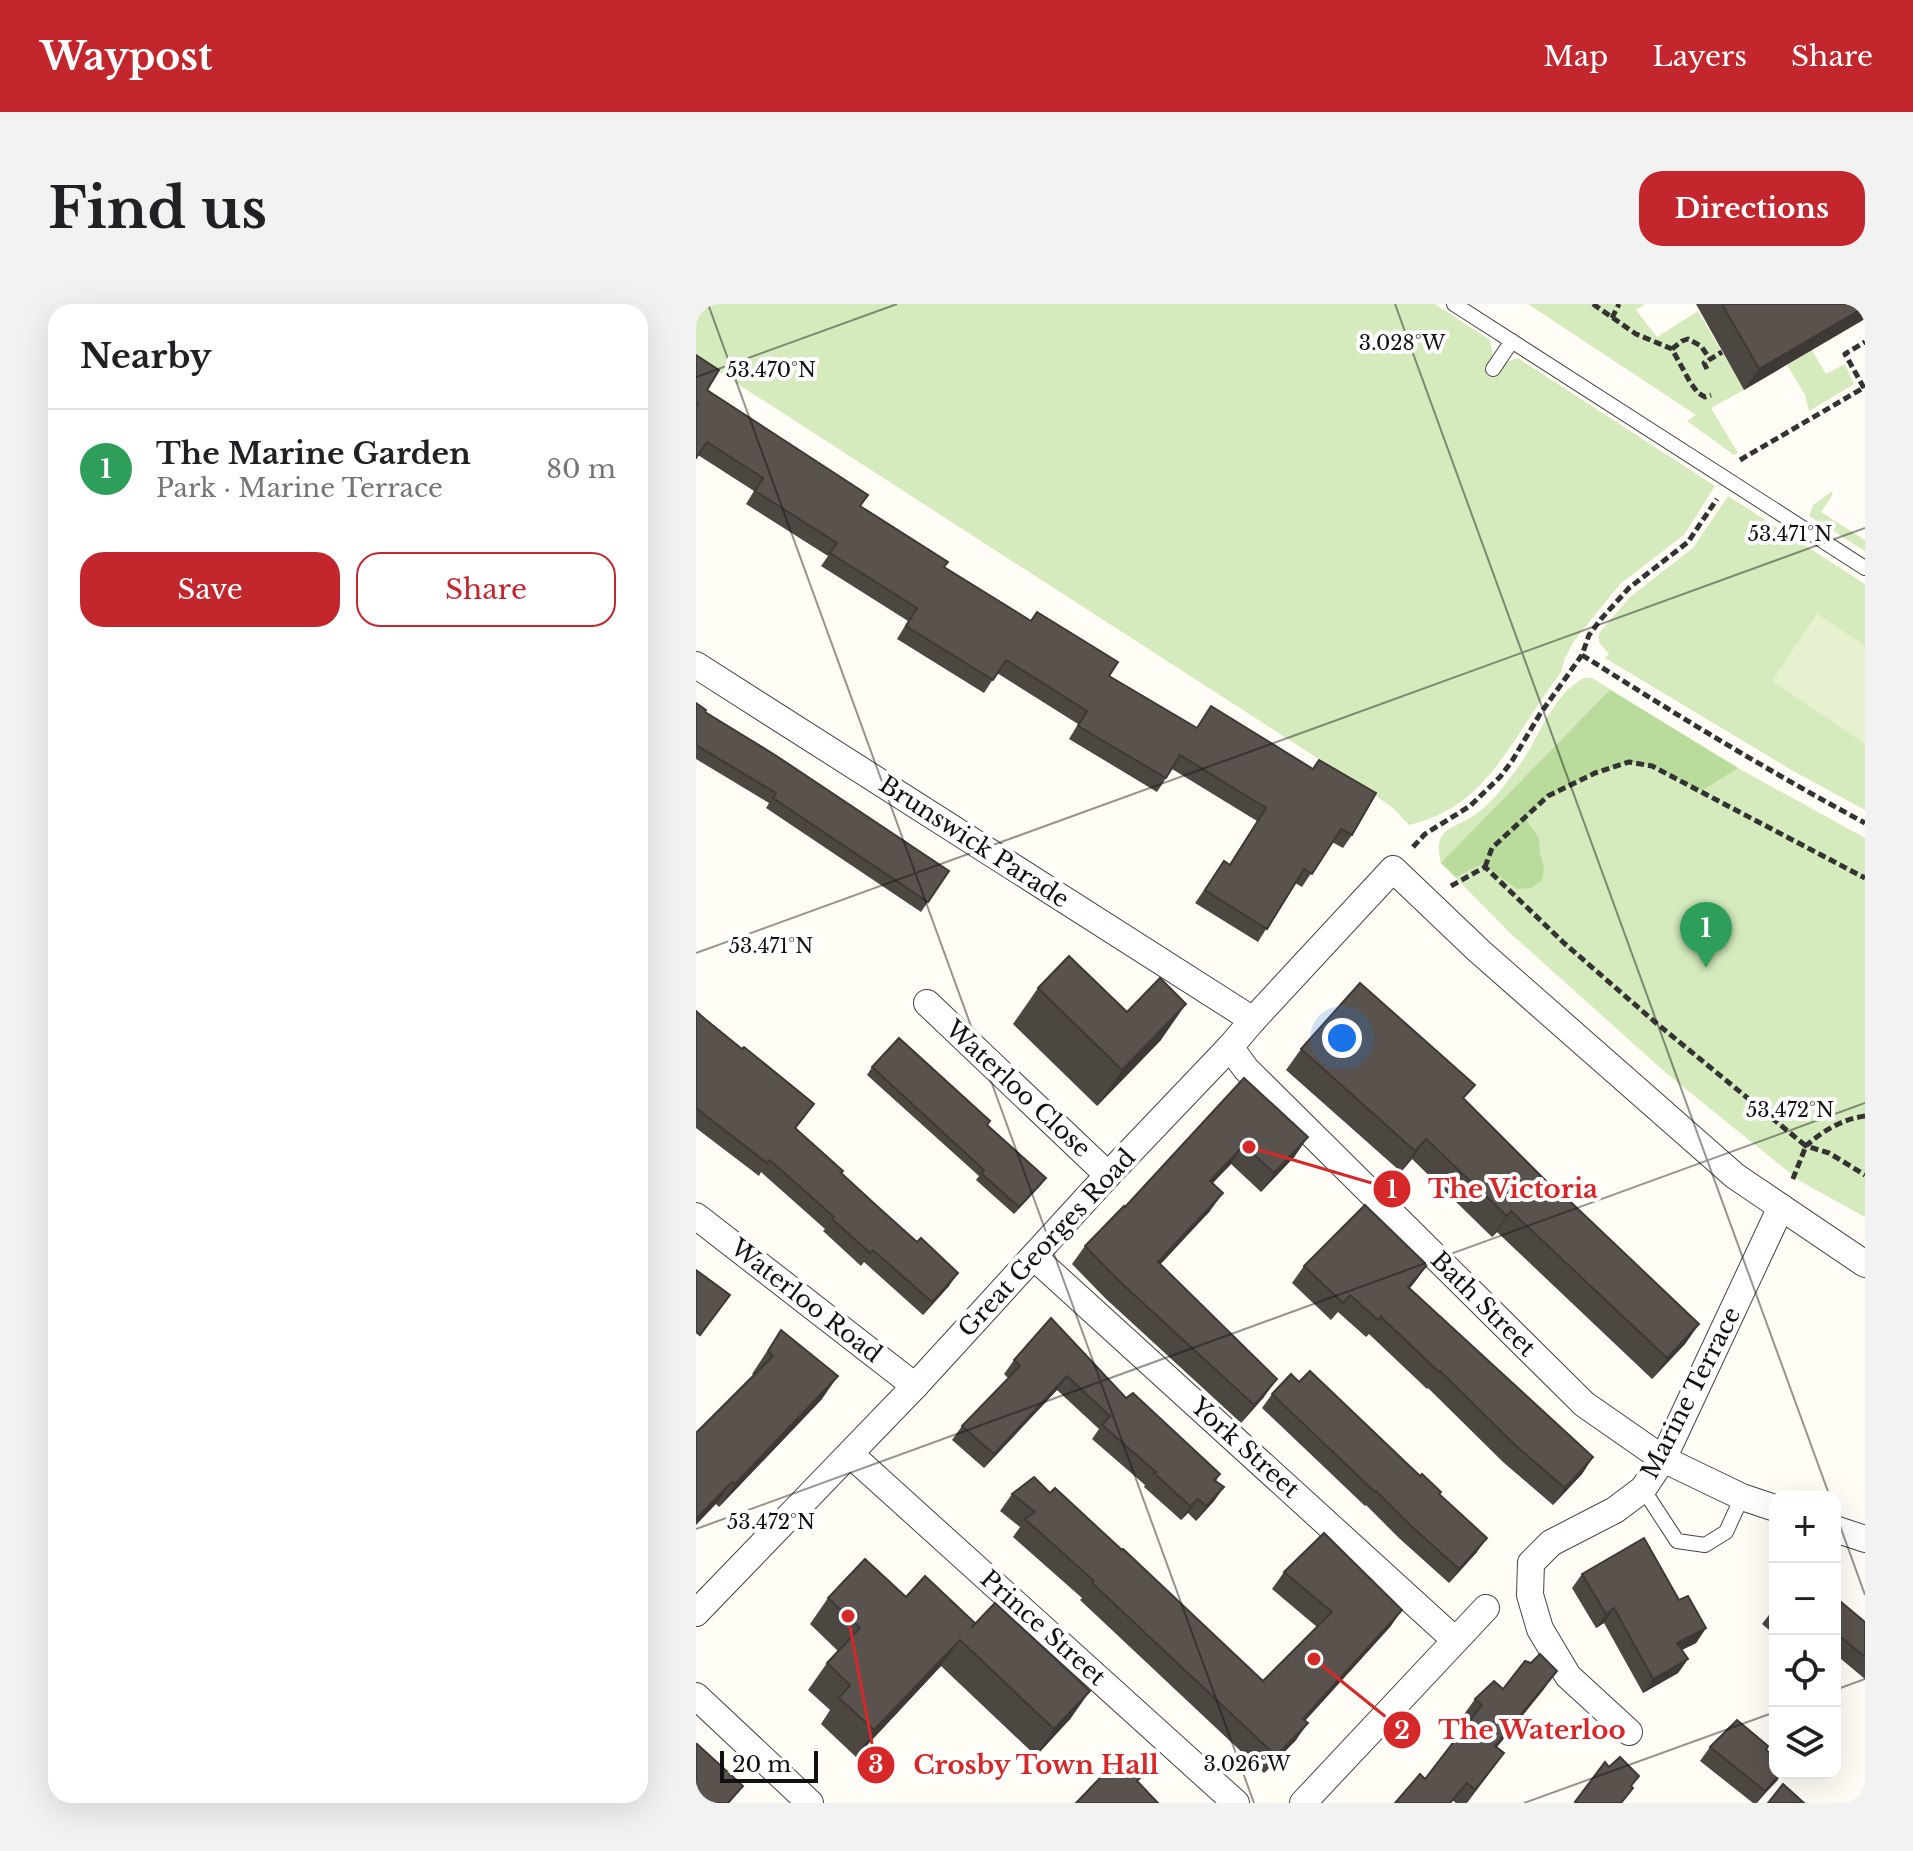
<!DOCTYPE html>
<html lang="en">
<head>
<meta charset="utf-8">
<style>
	body { margin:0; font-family:"Libre Baskerville",serif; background:#f2f2f2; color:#202124 }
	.controls { position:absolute; right:24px; bottom:24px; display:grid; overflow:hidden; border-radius:16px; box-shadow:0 8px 32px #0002 }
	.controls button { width:72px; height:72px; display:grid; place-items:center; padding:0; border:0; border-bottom:2px solid #e0e0e0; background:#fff; color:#202124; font:40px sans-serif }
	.scale { position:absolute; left:24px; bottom:20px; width:98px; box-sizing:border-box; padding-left:8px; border:4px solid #111; border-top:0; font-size:22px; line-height:28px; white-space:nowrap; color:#111; -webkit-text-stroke:6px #fff; paint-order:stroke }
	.you { position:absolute; left:646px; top:734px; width:28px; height:28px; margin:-20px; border:6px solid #fff; border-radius:50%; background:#1a73e8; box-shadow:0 0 0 12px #1a73e833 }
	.badge { display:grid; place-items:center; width:52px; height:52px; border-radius:50%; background:#c4262e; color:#fff; font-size:26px; font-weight:700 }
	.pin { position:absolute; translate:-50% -66px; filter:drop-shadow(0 2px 4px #0008) }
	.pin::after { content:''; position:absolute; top:42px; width:28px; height:24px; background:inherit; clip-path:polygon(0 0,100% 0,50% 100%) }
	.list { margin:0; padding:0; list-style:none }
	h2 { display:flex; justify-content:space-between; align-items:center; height:104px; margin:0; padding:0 32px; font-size:34px }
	h2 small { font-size:26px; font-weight:400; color:#757577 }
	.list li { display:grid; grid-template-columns:52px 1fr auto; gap:24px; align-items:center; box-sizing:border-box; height:120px; padding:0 32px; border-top:2px solid #e0e0e0 }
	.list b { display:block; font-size:30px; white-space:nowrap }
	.list p { margin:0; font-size:26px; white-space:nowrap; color:#757577 }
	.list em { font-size:26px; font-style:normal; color:#757577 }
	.actions { display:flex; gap:16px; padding:24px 32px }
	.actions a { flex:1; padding:18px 0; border:2px solid #c4262e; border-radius:24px; text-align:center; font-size:28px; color:#c4262e }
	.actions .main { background:#c4262e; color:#fff }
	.icon { flex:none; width:44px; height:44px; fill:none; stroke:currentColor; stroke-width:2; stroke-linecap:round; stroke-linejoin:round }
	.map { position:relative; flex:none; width:1169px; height:1499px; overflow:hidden; border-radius:24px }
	header { display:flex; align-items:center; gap:48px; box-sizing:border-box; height:112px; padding:0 40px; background:#c4262e; color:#fff }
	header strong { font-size:38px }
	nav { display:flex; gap:44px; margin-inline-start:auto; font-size:28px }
	.intro { display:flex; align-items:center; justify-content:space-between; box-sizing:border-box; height:192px; padding:0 48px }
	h1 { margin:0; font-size:56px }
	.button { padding:20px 36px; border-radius:24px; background:#c4262e; color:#fff; font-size:28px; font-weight:700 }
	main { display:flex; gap:48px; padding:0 48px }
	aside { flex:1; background:#fff; border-radius:24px; box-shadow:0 8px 32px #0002 }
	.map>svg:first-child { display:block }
	.green { fill:#d5ebbd }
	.forest { fill:#b9dc9c }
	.pitch { fill:#e6f2cf }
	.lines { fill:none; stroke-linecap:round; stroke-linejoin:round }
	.service-casing { stroke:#444; stroke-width:16 }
	.minor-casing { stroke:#444; stroke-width:28 }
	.path { stroke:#333; stroke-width:5; stroke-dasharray:8 4; stroke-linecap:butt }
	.service { stroke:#fff; stroke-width:14 }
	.minor { stroke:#fff; stroke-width:26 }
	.wall { fill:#4d4742 }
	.shaded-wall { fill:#3f3936 }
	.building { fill:#5a524d; stroke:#3f3936; stroke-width:2 }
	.ticks { fill:none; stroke:#111; stroke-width:2; stroke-opacity:0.45 }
	.labels { text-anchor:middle; stroke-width:8; stroke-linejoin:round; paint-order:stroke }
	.street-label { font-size:24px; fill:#111; stroke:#fff }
	.ticks-label { font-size:20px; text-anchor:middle; fill:#111; stroke:#fff; stroke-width:8; stroke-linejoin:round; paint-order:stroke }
	.leader { fill:none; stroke:#d62828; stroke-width:3 }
	.callout-dot { fill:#d62828; stroke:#fff; stroke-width:3 }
	.mark-label { font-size:24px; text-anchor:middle; font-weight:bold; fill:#fff }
	.callout-label { font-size:26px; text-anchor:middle; font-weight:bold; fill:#d62828; stroke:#fff; stroke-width:8; stroke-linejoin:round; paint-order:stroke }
</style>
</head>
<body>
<header>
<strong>Waypost</strong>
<nav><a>Map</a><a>Layers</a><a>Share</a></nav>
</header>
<div class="intro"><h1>Find us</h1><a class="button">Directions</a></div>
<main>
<aside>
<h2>Nearby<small></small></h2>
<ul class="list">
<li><span class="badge" style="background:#2e9e5b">1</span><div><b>The Marine Garden</b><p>Park · Marine Terrace</p></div><em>80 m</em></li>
</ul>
<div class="actions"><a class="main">Save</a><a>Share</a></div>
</aside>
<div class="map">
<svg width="1169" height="1499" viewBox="0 0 1169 1499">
	<rect width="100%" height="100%" fill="#fffdf5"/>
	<g class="green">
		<path d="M0 0H739L794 36 797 50 790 63 802 70 810 58 822 54 1019 182 988 231 924 280 878 337 869 354 865 368C852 386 839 405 827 424 796 471 771 507 713 521L697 504 680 492 0 53Z"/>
		<polygon points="832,0 949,0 940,6 961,33 1002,7 1048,86 1015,104 1042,149 1038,151 991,117 1000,111"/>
		<polygon points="1116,46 1130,70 1149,60 1158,80 1113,107 1109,91 1091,61"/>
		<polygon points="1135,188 1137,190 1125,208 1169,236 1169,247 1113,212 1117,201"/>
		<polygon points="1032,192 1169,280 1169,506 1099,468 909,354 913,350 903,338 903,329 934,293 997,244"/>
		<path d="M888 374H896L1042 464 1169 534V913L1104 877 970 769 814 629 745 559C736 522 758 526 780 510 788 504 796 496 803 488 812 477 821 465 829 453 845 427 860 388 888 374Z"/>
	</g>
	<polygon class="forest" points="914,386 1042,464 1005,487 956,462 933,458 899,469 852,492 829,514 843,534 844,549 848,564 846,576 835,584 821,585 786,560 760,573 745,559"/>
	<polygon class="pitch" points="1121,310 1169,342 1169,440 1076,377"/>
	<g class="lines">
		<g class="service-casing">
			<g id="service">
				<polyline points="758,0 1169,264"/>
				<polyline points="797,65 816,37"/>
				<polyline points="947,1185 981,1237 1009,1241 1030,1228 1046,1193"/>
			</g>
		</g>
		<g class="minor-casing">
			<g id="minor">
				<polyline points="0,361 557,716"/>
				<polyline points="231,699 412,871"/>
				<polyline points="534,743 550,765 888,1100 967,1155 1046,1193 1079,1204"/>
				<polyline points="0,912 219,1082"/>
				<polyline points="338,953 759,1336"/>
				<polyline points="154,1150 540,1499"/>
				<polyline points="1139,1225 1169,1235"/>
				<polyline points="0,1309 219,1082 412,871 534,743 557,716 697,565 783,647 1039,872 1169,960"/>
				<polyline points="0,1392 114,1499"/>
				<polyline points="933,1428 872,1372 844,1325 834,1291 835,1259 855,1239 919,1206 947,1185 967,1155 1085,903"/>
				<polyline points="607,1499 790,1304"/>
			</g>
		</g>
		<g class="path">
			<polyline points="897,0 940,30 976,45 994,78 1002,89 1009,93 1015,91"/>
			<polyline points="916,14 923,0"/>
			<polyline points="976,45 986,37 992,35 1005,42 1014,55"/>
			<polyline points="1011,65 1008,59 1026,48"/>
			<polyline points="1168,84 1149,50 1169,38"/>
			<polyline points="1044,156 1169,83"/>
			<path d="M886 351C979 410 1072 467 1169 519"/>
			<polyline points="717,543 729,530 774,502 804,473 816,457 844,410 886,351 893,331 905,315 933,284 992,238 1021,195"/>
			<polyline points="789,563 796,544 852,492 899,469 933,458 956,462 1169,574"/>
			<polyline points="755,582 789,563 868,639 959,718 1110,842 1096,877"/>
			<path d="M1169 812C1147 815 1126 827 1110 842L1133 849 1169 871"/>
		</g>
		<use href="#service" class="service"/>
		<use href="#minor" class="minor"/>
	</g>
	<g class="wall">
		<polygon points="1000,0 1169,0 1048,86"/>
		<polygon points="0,51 11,86 164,202 248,263 413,372 500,423 617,465 623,456 656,531 647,544 636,538 606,583 599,579 562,638 499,599 528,557 533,561 561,517 476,465 461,488 373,435 382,420 301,369 288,389 201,335 212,317 125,262 132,252 50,200 58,187 2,151 0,154"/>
		<polygon points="0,399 9,408 253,567 225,608 70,504 73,499 0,455"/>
		<polygon points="342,684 431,708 465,736 401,802 317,720"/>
		<polygon points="0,707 109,813 100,824 253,982 227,1011 168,958 165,962 127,927 129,925 65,868 63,872 0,824"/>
		<polygon points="605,745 768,796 860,887 1003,1020 989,1040 956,1075 801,928 796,933 716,855 705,868 590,766"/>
		<polygon points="176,763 292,821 350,874 318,910 280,876 283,872 171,771"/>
		<polygon points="548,774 599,852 565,888 535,860 517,879 514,907 464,960 568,1093 545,1119 409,994 376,960 389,942 429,903"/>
		<polygon points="731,961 714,984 897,1153 886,1170 857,1201 807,1158 732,1084 731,1085 673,1030 670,1033 642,1008 635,1016 596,979 608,962"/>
		<polygon points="355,1014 430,1094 524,1170 520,1177 528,1183 518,1197 500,1217 492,1209 485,1216 448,1183 449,1181 396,1135 403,1125 361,1086 288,1164 256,1136 266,1122 312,1074 308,1070 318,1056"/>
		<polygon points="85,1026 126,1095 23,1203 20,1200 58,1071 56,1070"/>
		<polygon points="603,1078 743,1190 781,1248 753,1279 704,1235 670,1201 669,1202 566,1104 576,1090"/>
		<polygon points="354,1189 567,1377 621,1323 576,1285 588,1268 706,1306 694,1323 609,1417 600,1436 568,1469 384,1296 386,1294 317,1233 324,1223 304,1207 316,1190"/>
		<polygon points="886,1270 1010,1324 1000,1339 986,1346 992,1355 982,1369 947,1389 908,1319 900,1324 876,1284"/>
		<polygon points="210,1293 375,1414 340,1452 245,1362 160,1453 125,1420 134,1406 112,1386 131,1359 142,1347 114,1320 132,1294"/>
		<polygon points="1139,1293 1169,1318 1169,1375 1139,1350"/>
		<polygon points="1079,1303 1079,1331 1066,1320"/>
		<polygon points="807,1385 848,1385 801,1443 808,1449 795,1467 771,1499 760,1499 729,1475 772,1418 766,1413 779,1395"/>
		<polygon points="1014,1443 1079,1469 1086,1469 1061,1499 1057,1499 1004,1457"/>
	</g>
	<g class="shaded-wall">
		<polygon points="1169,3 1169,15 1048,86 1063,65"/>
		<polygon points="490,700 465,736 401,802 426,766"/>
		<polygon points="612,833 599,852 565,888 578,869"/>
		<polygon points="730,835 716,855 705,868 719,847"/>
		<polygon points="548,841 535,860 501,895 514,877"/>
		<polygon points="350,874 345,881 318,910 323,903"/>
		<polygon points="527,889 514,907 449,977 462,958"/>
		<polygon points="815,907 801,928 796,933 811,912"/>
		<polygon points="731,961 719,978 700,1000 712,983"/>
		<polygon points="262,969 253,982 227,1011 236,998"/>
		<polygon points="1003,1020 989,1040 956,1075 971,1054"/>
		<polygon points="142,1072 126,1095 23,1203 39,1180"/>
		<polygon points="371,1072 361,1086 288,1164 298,1150"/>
		<polygon points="581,1075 568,1093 545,1119 558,1101"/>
		<polygon points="897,1153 886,1170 857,1201 869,1184"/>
		<polygon points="36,1178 20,1200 0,1221 0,1215"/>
		<polygon points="528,1183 518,1197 500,1217 510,1202"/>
		<polygon points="502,1195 492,1209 485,1216 494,1202"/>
		<polygon points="791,1234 781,1248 753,1279 763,1265"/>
		<polygon points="918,1304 908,1319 900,1324 910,1310"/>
		<polygon points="706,1306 694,1323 595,1432 607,1415"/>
		<polygon points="1010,1324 1000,1339 971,1353 981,1339"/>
		<polygon points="264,1336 245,1362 160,1453 178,1426"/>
		<polygon points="992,1355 982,1369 947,1389 957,1375"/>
		<polygon points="861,1367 848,1385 787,1460 799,1442"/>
		<polygon points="394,1387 375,1414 340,1452 358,1425"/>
		<polygon points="612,1419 600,1436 568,1469 580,1452"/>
		<polygon points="808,1449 795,1467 770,1499 779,1486"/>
		<polygon points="1085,1469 1086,1469 1081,1477 1060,1499 1069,1487"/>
	</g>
	<g class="building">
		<polygon points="1026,0 1169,0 1169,3 1063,65"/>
		<polygon points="0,51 23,66 11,86 172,191 164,202 252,258 248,263 335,317 341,308 422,358 413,372 501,424 515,402 617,465 623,456 680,489 656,531 645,525 616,570 608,565 571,625 509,586 528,557 534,561 570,504 484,451 470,474 382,422 391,407 310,356 297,376 210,322 221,304 134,249 141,239 59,187 67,174 11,138 0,154 0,102 2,99 0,98"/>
		<polygon points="0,399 10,406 9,408 79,451 253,567 232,598 77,494 80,489 0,441"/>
		<polygon points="373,652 431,708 464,674 490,700 426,766 342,684"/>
		<polygon points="664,679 779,781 767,794 860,887 862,886 1003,1020 971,1054 815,907 811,912 730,835 719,847 605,745"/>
		<polygon points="0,707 9,715 46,745 48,743 118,800 99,824 147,867 145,869 182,903 221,938 225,934 262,969 236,998 177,946 174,949 136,915 138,913 74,856 71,859 0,804"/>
		<polygon points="203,734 294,817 291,821 350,874 323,903 285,869 288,866 176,763"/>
		<polygon points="548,774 612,833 578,869 548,841 514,877 527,889 462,958 581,1075 558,1101 422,976 389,942 428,902 429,903"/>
		<polygon points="669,901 731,961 712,983 897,1153 869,1184 819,1141 744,1067 743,1068 685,1013 682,1016 654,991 647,999 608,962"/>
		<polygon points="0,966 34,991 4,1031 0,1028"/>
		<polygon points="355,1014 430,1094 437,1089 524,1170 518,1176 528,1183 510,1202 502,1195 494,1202 458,1169 460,1168 406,1121 414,1112 371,1072 298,1150 266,1122 324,1062 318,1056"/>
		<polygon points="85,1026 142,1072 39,1180 36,1178 0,1215 0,1129 77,1052 72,1047"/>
		<polygon points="614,1067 724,1172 726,1170 745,1188 743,1190 791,1234 763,1265 714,1221 680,1187 679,1188 576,1090 595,1070 603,1078"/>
		<polygon points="338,1173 354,1189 359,1184 426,1246 427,1245 567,1377 636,1308 588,1268 628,1229 706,1306 607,1415 612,1419 580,1452 396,1279 398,1277 329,1215 339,1208 316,1190"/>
		<polygon points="948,1234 983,1296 992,1292 1010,1324 981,1339 992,1355 957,1375 918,1304 910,1310 886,1270"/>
		<polygon points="169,1255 210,1293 229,1272 279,1319 275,1324 299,1299 394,1387 358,1425 264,1336 178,1426 143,1394 154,1381 131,1359 164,1324 132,1294"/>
		<polygon points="1139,1293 1169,1318 1169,1353 1142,1331 1139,1335"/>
		<polygon points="844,1350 861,1367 799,1442 808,1449 779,1486 771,1479 754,1499 699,1499 724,1470 729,1475 786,1401 779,1395 798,1377 807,1385 829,1357 835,1359"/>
		<polygon points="1041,1416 1072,1442 1070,1446 1079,1453 1079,1469 1085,1469 1069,1487 1014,1443"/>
		<polygon points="1,1440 47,1482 32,1499 0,1499 0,1442"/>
		<polygon points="426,1451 447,1471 441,1477 462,1499 380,1499"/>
		<polygon points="924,1453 943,1472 935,1482 937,1484 925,1499 881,1499 879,1498 909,1458 913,1463"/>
		<polygon points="1087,1480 1108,1499 1072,1499"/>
	</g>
	<path class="ticks" d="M12 0 558 1499M699 0 1134 1193M0 73 201 0M0 649 1169 224M1139 1208 1169 1291M0 1225 1169 799M1139 1386 1169 1375M828 1499 1079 1408"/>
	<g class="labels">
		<g class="street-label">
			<text transform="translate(278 538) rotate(33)" y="8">Brunswick Parade</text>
			<text transform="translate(322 785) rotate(43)" y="8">Waterloo Close</text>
			<text transform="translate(351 939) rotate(-47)" y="8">Great Georges Road</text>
			<text transform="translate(110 997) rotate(38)" y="8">Waterloo Road</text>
			<text transform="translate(787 1000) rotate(45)" y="8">Bath Street</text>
			<text transform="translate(995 1089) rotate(-63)" y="8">Marine Terrace</text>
			<text transform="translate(549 1144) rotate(42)" y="8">York Street</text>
			<text transform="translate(347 1324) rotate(42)" y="8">Prince Street</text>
		</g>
	</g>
	<g class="ticks-label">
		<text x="706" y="46">3.028°W</text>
		<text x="75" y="73">53.470°N</text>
		<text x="1094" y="237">53.471°N</text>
		<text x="75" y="649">53.471°N</text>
		<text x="1094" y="813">53.472°N</text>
		<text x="75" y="1225">53.472°N</text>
		<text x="551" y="1467">3.026°W</text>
	</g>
	<path class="leader" d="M553 843L696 885M618 1355L706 1426M152 1312L180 1461"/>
	<g class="callout-dot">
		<circle cx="553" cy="843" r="8"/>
		<circle cx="618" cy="1355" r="8"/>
		<circle cx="152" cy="1312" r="8"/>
		<circle cx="696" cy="885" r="20"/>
		<circle cx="706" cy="1426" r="20"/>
		<circle cx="180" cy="1461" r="20"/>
	</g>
	<g class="mark-label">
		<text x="696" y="894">1</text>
		<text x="706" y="1435">2</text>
		<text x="180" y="1469">3</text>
	</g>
	<g class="callout-label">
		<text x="817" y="894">The Victoria</text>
		<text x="836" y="1435">The Waterloo</text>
		<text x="340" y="1470">Crosby Town Hall</text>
	</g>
</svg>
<div class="controls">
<button>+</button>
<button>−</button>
<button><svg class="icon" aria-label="locate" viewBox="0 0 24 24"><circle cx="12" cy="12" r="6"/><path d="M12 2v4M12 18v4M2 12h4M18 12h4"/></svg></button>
<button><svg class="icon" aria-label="layers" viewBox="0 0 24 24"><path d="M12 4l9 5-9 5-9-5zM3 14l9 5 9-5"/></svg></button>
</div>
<div class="scale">20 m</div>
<div class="you"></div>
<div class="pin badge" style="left:1010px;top:664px;background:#2e9e5b">1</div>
</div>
</main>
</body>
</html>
